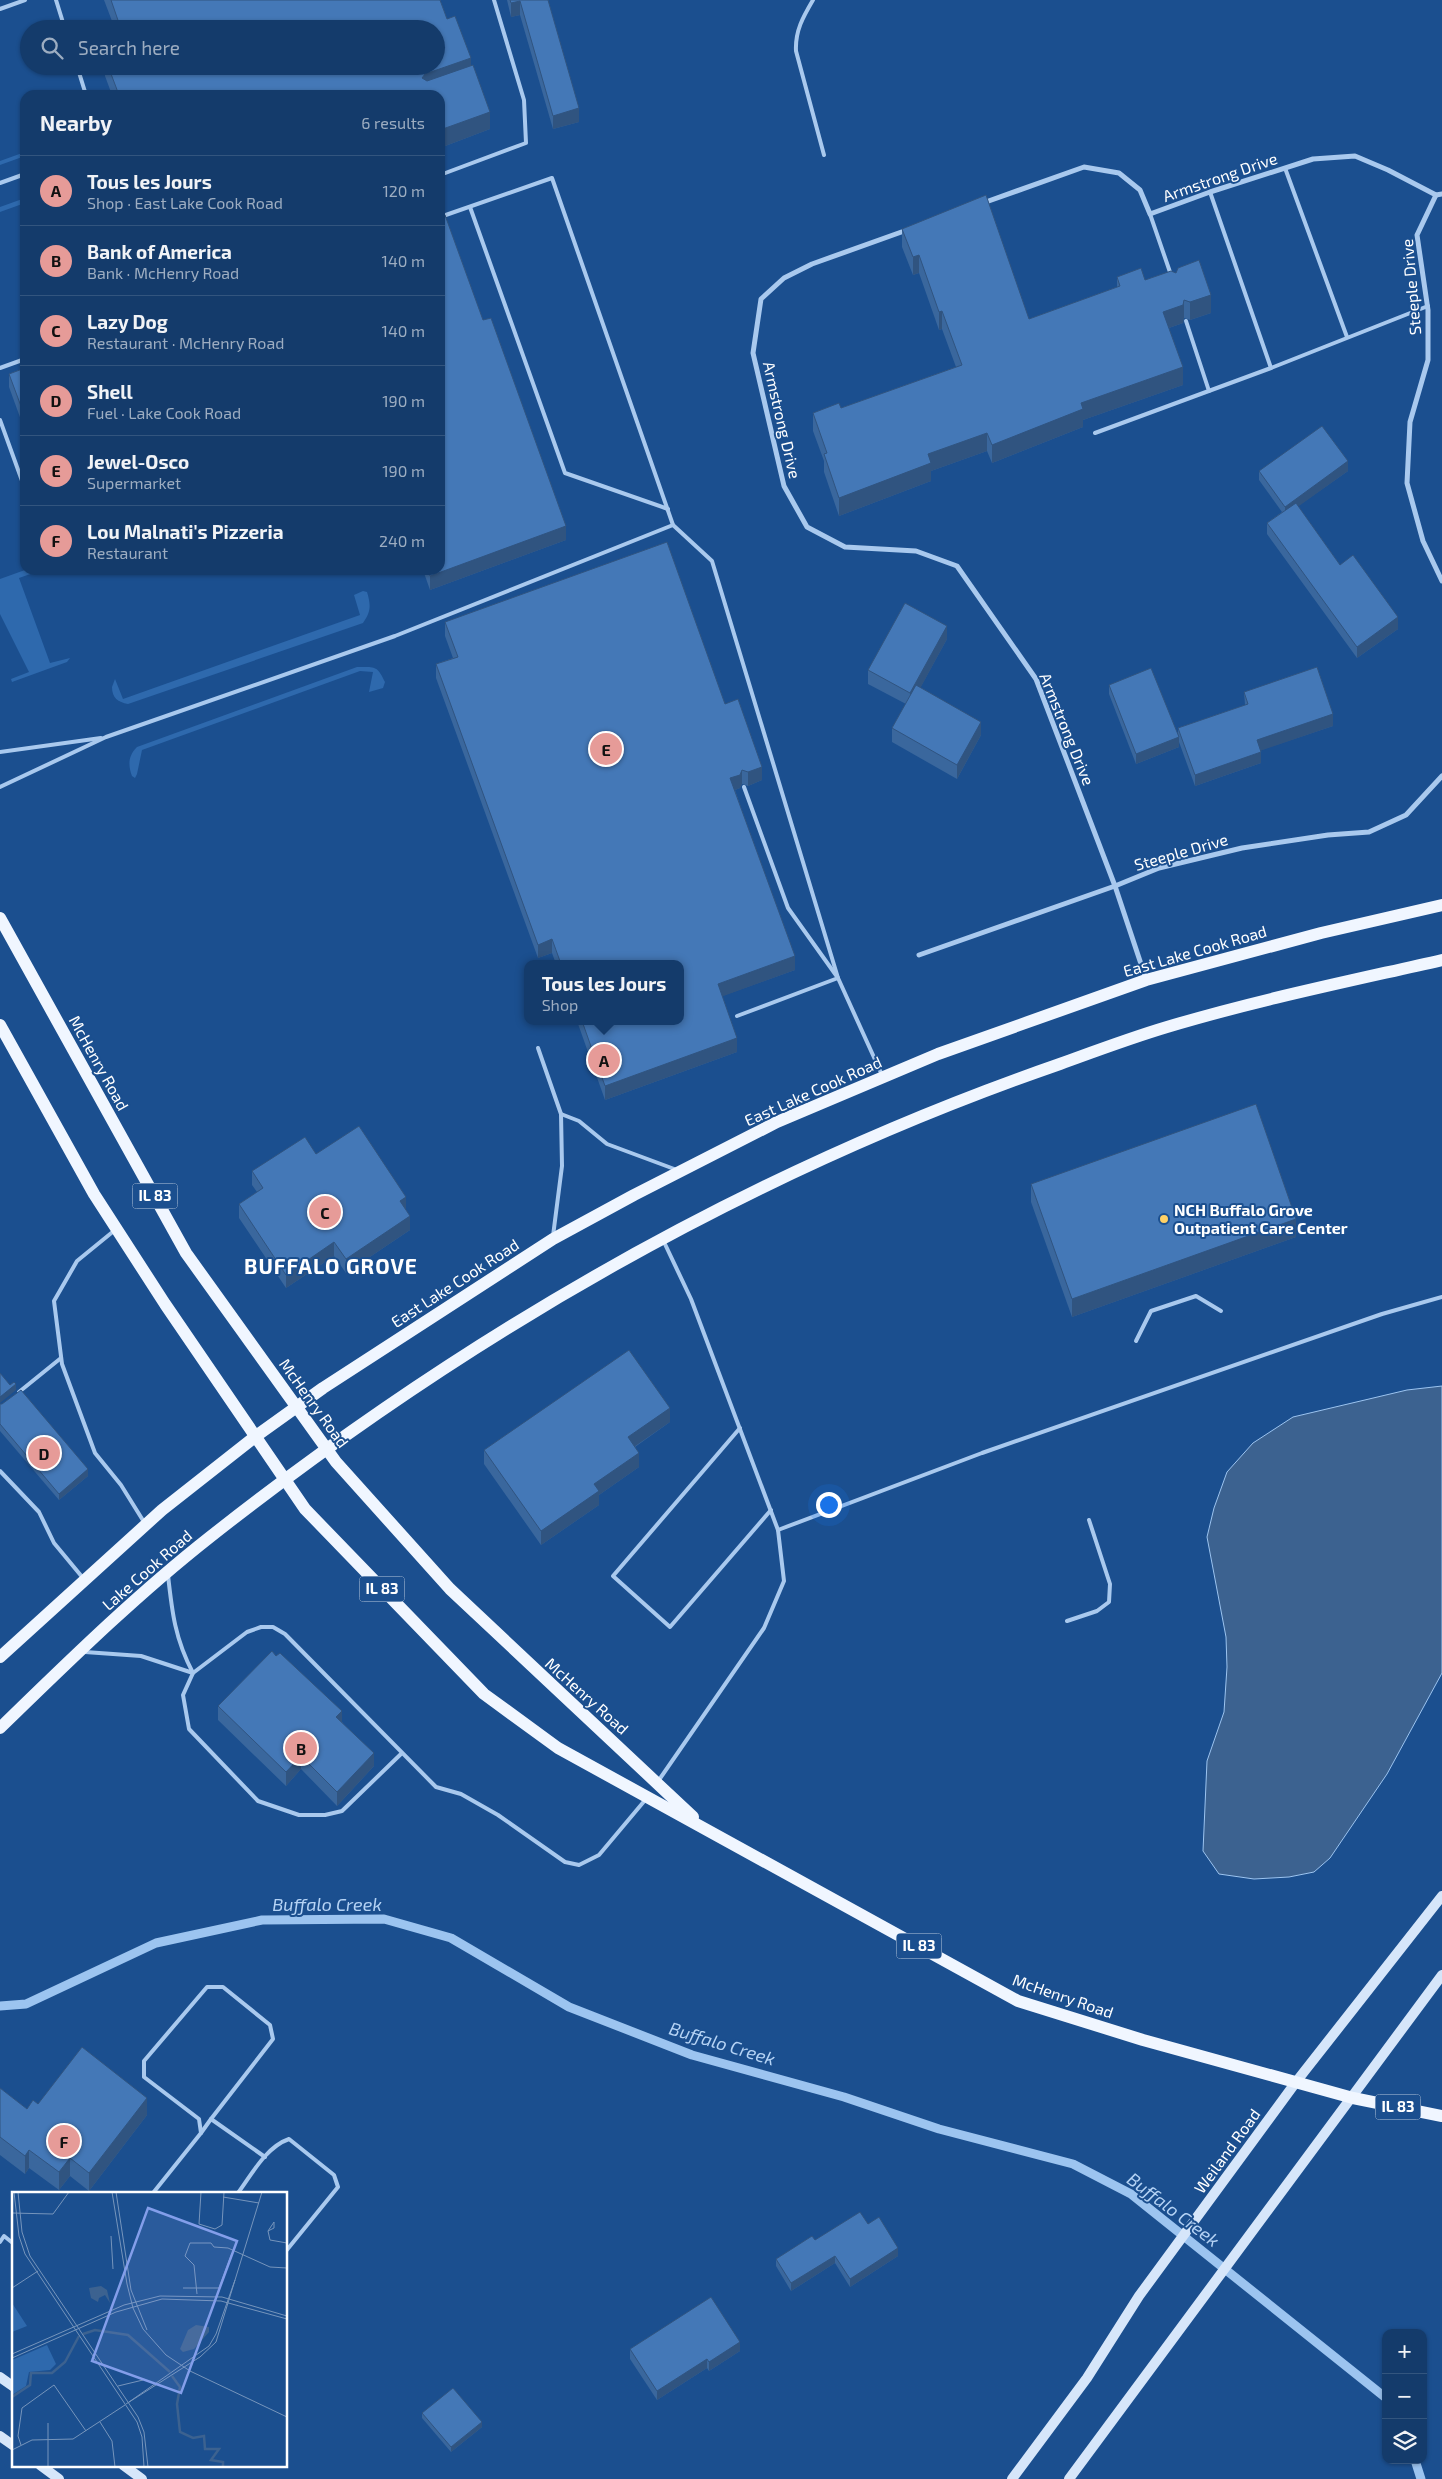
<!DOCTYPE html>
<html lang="en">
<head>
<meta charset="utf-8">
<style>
	body { margin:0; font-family:"Exo 2",sans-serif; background:#214673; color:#f1f3f6 }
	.controls { position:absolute; right:15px; bottom:15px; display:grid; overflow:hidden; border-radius:10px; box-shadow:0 1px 4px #0004 }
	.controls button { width:45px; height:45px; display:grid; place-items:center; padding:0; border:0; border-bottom:1px solid #33557e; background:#143b6b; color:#f1f3f6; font:25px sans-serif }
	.you { position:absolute; left:828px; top:1504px; width:18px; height:18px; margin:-12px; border:4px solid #fff; border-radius:50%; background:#1a73e8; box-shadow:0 0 0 8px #1a73e833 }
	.badge { display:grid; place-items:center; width:32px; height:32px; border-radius:50%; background:#e69b98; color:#111; font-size:16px; font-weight:700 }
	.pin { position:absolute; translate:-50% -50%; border:2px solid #fff; box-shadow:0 1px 5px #0006 }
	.popup { position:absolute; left:524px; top:960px; width:160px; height:65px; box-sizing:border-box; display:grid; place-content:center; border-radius:10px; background:#143b6b; filter:drop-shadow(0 1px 4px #0005); font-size:16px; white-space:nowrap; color:#9dadc1 }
	.popup b { font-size:19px; color:#f1f3f6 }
	.popup::after { content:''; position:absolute; left:50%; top:100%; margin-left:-10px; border:10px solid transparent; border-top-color:#143b6b }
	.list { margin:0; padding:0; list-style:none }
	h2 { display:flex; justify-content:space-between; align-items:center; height:65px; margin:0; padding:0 20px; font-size:21px }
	h2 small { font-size:16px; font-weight:400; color:#9dadc1 }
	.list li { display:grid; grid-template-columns:32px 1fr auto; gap:15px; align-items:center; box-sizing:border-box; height:70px; padding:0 20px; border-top:1px solid #33557e }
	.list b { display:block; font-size:19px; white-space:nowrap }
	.list p { margin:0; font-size:16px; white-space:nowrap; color:#9dadc1 }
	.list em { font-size:16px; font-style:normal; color:#9dadc1 }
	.icon { flex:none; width:28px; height:28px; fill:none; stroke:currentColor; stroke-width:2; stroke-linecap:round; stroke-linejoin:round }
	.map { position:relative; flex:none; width:1442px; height:2479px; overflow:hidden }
	.search { position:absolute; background:#143b6b; box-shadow:0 1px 4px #0004; left:20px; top:20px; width:425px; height:55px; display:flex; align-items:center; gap:12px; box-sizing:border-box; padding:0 18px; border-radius:28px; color:#9dadc1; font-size:19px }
	.panel { position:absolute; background:#143b6b; box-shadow:0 1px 4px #0004; left:20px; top:90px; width:425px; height:485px; border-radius:15px }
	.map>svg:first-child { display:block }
	.green { fill:#2e69ad }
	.water { fill:#3c6290; stroke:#9cc4f0 }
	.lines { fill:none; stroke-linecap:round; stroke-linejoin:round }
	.stream { stroke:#9cc4f0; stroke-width:9 }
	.lane { stroke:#a9c9ee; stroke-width:4 }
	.street { stroke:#a9c9ee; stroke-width:5 }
	.secondary { stroke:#d6e6fa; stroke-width:10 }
	.primary { stroke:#f0f6ff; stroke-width:12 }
	.wall { fill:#3a679d }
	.shaded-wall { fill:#305480 }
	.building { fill:#4478b7; stroke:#305480 }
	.poi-dot { fill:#ffd166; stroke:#1b4f8f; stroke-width:2 }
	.labels { text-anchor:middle; stroke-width:4; stroke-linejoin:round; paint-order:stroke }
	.shield { fill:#1b4f8f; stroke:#bbcadd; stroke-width:1 }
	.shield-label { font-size:15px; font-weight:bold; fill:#fff }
	.street-label { font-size:16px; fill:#fff; stroke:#1b4f8f }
	.poi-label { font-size:16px; font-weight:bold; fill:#fff; stroke:#1b4f8f; text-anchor:start }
	.water-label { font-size:18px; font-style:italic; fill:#b5d3f5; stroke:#1b4f8f }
	.district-label { font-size:21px; font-weight:bold; letter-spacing:1px; fill:#fff; stroke:#1b4f8f }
	.inset-river { fill:none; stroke:#3c6290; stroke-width:2.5 }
	.inset-road { fill:none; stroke:#7695bc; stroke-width:1 }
	.view { fill:#839eea; fill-opacity:0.15; stroke:#839eea; stroke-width:2.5 }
	.inset-edge { fill:none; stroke:#fff; stroke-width:2.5 }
</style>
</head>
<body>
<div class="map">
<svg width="1442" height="2479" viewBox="0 0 1442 2479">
	<rect width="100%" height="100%" fill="#1b4f8f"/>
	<g class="green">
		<polygon points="25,152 25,156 0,165 0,161"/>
		<polygon points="25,198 25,203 0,212 0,207"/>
		<polygon points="25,570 39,571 19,578 50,663 70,658 67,662 12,682 11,679 29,672 0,614 0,579"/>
		<path d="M363 591 367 592C371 605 371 612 363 623L128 704C118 702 112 698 112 687L115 679 123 699 360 615 354 595Z"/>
		<path d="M357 667C375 667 377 665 385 682L383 688 369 692 373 672 360 671 142 750 137 774 135 778 132 776C128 765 128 756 137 747Z"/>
	</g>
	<polygon class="water" points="1442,1386 1442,1673 1387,1774 1330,1858 1314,1872 1289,1877 1254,1879 1219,1874 1203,1851 1207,1761 1224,1712 1227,1667 1226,1637 1207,1537 1214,1508 1227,1472 1253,1443 1293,1417 1407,1390"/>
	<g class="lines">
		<g class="stream">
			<polyline points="0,2006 26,2004 156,1943 262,1920 384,1919 451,1938 569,2007 692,2055 844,2097 939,2129 1073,2164 1131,2194 1386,2398"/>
			<polyline points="1415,2460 1421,2479"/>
		</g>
		<g class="lane">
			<polyline points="56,0 65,29"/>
			<path d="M813 0C803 17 795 31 796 51L824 155"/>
			<polyline points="0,9 25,0"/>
			<polyline points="77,66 86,95"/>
			<polyline points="1285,168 1347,337"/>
			<polyline points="440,175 526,143 524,100 494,0"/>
			<polyline points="0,183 25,174"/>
			<polyline points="1210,192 1271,368"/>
			<polyline points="470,207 565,473 668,509"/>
			<polyline points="1150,214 1171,275"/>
			<polyline points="440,217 552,178 673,525 712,561 838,978 882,1075"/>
			<polyline points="1186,321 1209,391"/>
			<polyline points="0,368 25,359"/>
			<polyline points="0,420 25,489"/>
			<polyline points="1095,433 1271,368 1428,306"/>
			<polyline points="0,752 101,738"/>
			<polyline points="0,787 106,737 395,636 673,525"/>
			<polyline points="737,1016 838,978 788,908 744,787"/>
			<polyline points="538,1048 561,1114 562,1166 553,1236"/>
			<polyline points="561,1114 579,1121 607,1144 677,1170"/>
			<polyline points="115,1230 77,1261 54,1301 62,1364 95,1453 121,1485 144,1522"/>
			<polyline points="1136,1341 1151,1311 1196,1296 1221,1311"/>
			<polyline points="19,1392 61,1358"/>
			<polyline points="740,1428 613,1576 670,1627 771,1510"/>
			<polyline points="0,1471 39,1512 54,1543 83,1578"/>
			<polyline points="778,1530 982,1453 1382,1314 1442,1297"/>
			<polyline points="1067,1621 1097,1611 1109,1602 1110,1584 1089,1520"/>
			<path d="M85 1652 141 1656 193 1673C175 1639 172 1612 168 1575"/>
			<polyline points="402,1753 342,1811 325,1815 299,1815 258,1801 189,1729 183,1695 193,1673 247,1632 261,1627 273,1627 285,1634 436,1787 461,1794 498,1815 565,1862 579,1865 599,1855 646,1799"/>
			<polyline points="659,1780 764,1628 784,1581 778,1530 691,1299 664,1242"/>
			<polyline points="201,2133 211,2119"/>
			<polyline points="153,2193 201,2133 199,2119 144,2077 144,2061 207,1987 223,1987 270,2025 273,2039 211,2119 265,2157"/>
			<path d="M238 2193C252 2174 266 2147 289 2139L334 2175 338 2187 286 2251"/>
			<polyline points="0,2242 4,2236 14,2244"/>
		</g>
		<g class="street">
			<polyline points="1436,195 1417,235 1428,310 1428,360 1410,422 1407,483 1423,541 1442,581"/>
			<polyline points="983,203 1084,167 1119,173 1140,190 1150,214 1210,192 1313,159 1355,156 1388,170 1436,195 1442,194"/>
			<polyline points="907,230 812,264 784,278 761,299 753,353 784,486 807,527 845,547 916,551 957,566 1036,679 1115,886 1146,979"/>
			<polyline points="919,955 1115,886 1159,868 1242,848 1328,835 1369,832 1406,815 1442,776"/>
		</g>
		<g class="secondary">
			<polyline points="0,2377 14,2387"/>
			<polyline points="0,2436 14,2446"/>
			<polyline points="40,2465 59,2479"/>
			<polyline points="123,2465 142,2479"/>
			<polyline points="1012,2479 1087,2378 1139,2296 1296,2082 1442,1896"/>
			<polyline points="1069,2479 1442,1975"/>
		</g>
		<g class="primary">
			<polyline points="0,918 186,1253 336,1462 450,1589 693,1817"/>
			<polyline points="0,1025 94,1194 165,1304 305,1509 484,1694 558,1748 1018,2001 1143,2040 1353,2098 1442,2116"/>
			<polyline points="0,1657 162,1510 256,1436 323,1388 553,1239 634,1195 777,1122 938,1054 1146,980 1321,933 1442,905"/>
			<path d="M0 1728C68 1662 135 1596 210 1537 465 1336 749 1172 1057 1065 1093 1052 1130 1038 1167 1027 1257 1000 1350 981 1442 960"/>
		</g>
	</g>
	<g class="wall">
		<polygon points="104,0 440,0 447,19 471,66 490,129 440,148 440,95 112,95 105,76 105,66 436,29 115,29"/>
		<polygon points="507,0 548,0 579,122 553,129 520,15 511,17"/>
		<polygon points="902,229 1029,319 1117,287 1117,277 1145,280 1211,313 1190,320 1184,318 1183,323 1169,328 1183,385 1083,420 1083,427 992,463 987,451 931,471 931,481 839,516 824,472 824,461 813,431 813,413 841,408 956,367 942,329 939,330 919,273 913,275 902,247"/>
		<polygon points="483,320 566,540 430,590 423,570 440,570"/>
		<polygon points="25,368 25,431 9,387 9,374"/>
		<polygon points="1259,471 1348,471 1298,506 1340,565 1398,629 1357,658 1267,534 1267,523 1282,512 1259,480"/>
		<polygon points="445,622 725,704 762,780 748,786 742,784 740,788 735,790 795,970 722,996 737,1052 605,1100 577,1021 680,1021 680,964 556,964 552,953 538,958 436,678 436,664 453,658 445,636"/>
		<polygon points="947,639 920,688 981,735 957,779 892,742 892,728 906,704 868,684 868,670"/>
		<polygon points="1109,685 1178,735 1178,728 1245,705 1244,692 1333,726 1261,750 1261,763 1195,786 1179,742 1179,747 1136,764 1109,694"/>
		<polygon points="316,1154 410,1230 346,1273 334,1256 286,1288 239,1218 239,1204 257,1192 252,1185 252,1171"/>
		<polygon points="1031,1184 1296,1237 1072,1317 1031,1202"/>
		<polygon points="0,1404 88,1476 59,1500 0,1431"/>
		<polygon points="670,1422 635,1447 639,1467 599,1495 599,1505 541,1545 484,1464 484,1450"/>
		<polygon points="218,1706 342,1722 374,1766 337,1806 301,1769 286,1786 218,1720"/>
		<polygon points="0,2088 27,2109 38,2104 147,2115 89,2191 70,2176 59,2190 29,2168 25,2174 0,2155"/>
		<polygon points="815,2240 898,2256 850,2287 835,2263 791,2291 776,2266 776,2259"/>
		<polygon points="630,2349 740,2351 709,2371 707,2368 657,2400 630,2359"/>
		<polygon points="422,2413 482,2427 451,2452 422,2418"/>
	</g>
	<g class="shaded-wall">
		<polygon points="520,1 520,15 511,17 511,3"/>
		<polygon points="471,58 471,75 425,91 422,78 425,74"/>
		<polygon points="579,108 579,122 553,129 553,116"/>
		<polygon points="490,112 490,129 440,148 440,130"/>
		<polygon points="919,255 919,273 913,275 913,257"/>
		<polygon points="1211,295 1211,313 1190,320 1190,302"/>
		<polygon points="1184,300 1184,318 1183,323 1163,330 1163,312"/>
		<polygon points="942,311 942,329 939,330 939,312"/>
		<polygon points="1183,367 1183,385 1083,420 1083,427 992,463 992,445 1081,403"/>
		<polygon points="987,433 987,451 931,471 931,481 839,516 839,498 928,454"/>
		<polygon points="1348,461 1348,471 1285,516 1285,507"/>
		<polygon points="566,526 566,540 430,590 430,576"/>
		<polygon points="1398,617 1398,629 1357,658 1357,647"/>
		<polygon points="947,626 947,639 910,707 910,693"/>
		<polygon points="1333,714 1333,726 1257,752 1257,740"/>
		<polygon points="981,722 981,735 957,779 957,765"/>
		<polygon points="1179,737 1179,747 1136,764 1136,754"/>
		<polygon points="1261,752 1261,763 1195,786 1195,775"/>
		<polygon points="762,767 762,780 748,786 748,772"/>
		<polygon points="742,770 742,784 740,788 730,792 730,778"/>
		<polygon points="552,939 552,953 538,958 538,945"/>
		<polygon points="795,956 795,970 718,998 718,984"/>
		<polygon points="737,1038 737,1052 605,1100 605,1086"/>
		<polygon points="406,1197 406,1210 400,1201"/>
		<polygon points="410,1216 410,1230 346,1273 346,1259"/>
		<polygon points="1296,1219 1296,1237 1072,1317 1072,1299"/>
		<polygon points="334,1242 334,1256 286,1288 286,1275"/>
		<polygon points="16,1384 16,1390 0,1403 0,1397"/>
		<polygon points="670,1408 670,1422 628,1451 628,1437"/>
		<polygon points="639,1453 639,1467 599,1495 599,1505 541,1545 541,1531 594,1484"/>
		<polygon points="88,1469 88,1476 59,1500 59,1494"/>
		<polygon points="342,1711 342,1724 336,1717"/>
		<polygon points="374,1753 374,1766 337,1806 337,1792"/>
		<polygon points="301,1756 301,1769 286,1786 286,1772"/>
		<polygon points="147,2098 147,2115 89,2191 89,2173"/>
		<polygon points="29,2150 29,2168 25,2174 25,2156"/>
		<polygon points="70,2158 70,2176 59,2190 59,2172"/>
		<polygon points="898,2248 898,2256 850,2287 850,2279"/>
		<polygon points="835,2256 835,2263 791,2291 791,2283"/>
		<polygon points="740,2342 740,2351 709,2371 709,2362"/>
		<polygon points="707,2359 707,2368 657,2400 657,2391"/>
		<polygon points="482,2422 482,2427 451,2452 451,2447"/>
	</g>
	<g class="building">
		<polygon points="111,0 440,0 447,19 455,16 471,58 425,74 422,78 427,81 473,65 490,112 440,130 440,95 119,95 108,66 436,66 436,29 121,29"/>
		<polygon points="510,0 548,0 579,108 553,116 520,1 511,3"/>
		<polygon points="986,195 1029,319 1120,286 1117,277 1141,268 1145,280 1171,271 1176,273 1178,268 1199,260 1211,295 1190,302 1184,300 1183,305 1163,312 1183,367 1081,403 1083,409 992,445 987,433 928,454 931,463 839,498 824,454 827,453 813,413 839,403 841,408 962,365 942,311 939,312 919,255 913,257 902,229"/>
		<polygon points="445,215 483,320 491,318 566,526 430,576 428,570 440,570 440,217"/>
		<polygon points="25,368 25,417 9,374"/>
		<polygon points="1322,426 1348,461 1285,507 1259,471"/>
		<polygon points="1296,503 1340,565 1353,555 1398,617 1357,647 1267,523"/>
		<polygon points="667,542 725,704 738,699 762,767 748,772 742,770 740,775 730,778 795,956 718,984 737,1038 605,1086 582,1021 680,1021 680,964 561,964 552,939 538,945 436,664 458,657 445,622"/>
		<polygon points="905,603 947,626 910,693 868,670"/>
		<polygon points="1317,667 1333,714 1257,740 1261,752 1195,775 1178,728 1248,704 1244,692"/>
		<polygon points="1151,668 1179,737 1136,754 1109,685"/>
		<polygon points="916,685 981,722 957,765 892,728"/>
		<polygon points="1256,1104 1296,1219 1072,1299 1031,1184"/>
		<polygon points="359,1126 406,1197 400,1201 410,1216 346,1259 334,1242 286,1275 239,1204 263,1188 252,1171 305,1137 316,1154"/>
		<polygon points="629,1350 670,1408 628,1437 639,1453 594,1484 599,1491 541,1531 484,1450"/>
		<polygon points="0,1373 10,1385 14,1382 16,1384 0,1397"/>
		<polygon points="21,1390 88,1469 59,1494 0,1424 0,1404 2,1404"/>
		<polygon points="272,1651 276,1656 280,1653 342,1711 336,1717 374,1753 337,1792 301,1756 286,1772 218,1706"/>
		<polygon points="82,2047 147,2098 89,2173 70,2158 59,2172 29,2150 25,2156 0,2137 0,2088 27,2109 33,2100 38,2104"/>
		<polygon points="860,2212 868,2224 879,2217 898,2248 850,2279 835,2256 791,2283 776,2259 812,2236 815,2240"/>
		<polygon points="711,2297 740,2342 709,2362 707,2359 657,2391 630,2349"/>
		<polygon points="453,2388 482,2422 451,2447 422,2413"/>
	</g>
	<circle class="poi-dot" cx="1164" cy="1219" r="5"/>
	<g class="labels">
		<g class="shield">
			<rect x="132.5" y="1183.5" width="45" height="25" rx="4"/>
			<rect x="359.5" y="1576.5" width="45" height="25" rx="4"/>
			<rect x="896.5" y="1933.5" width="45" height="25" rx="4"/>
			<rect x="1375.5" y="2094.5" width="45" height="25" rx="4"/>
		</g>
		<g class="shield-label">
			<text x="155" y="1201">IL 83</text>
			<text x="382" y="1594">IL 83</text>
			<text x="919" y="1951">IL 83</text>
			<text x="1398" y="2112">IL 83</text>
		</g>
		<g class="street-label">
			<text transform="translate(1220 177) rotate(-19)" y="6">Armstrong Drive</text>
			<text transform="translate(1411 287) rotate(-95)" y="6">Steeple Drive</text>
			<text transform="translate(782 420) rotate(77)" y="6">Armstrong Drive</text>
			<text transform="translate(1067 729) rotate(68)" y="6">Armstrong Drive</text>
			<text transform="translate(1181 852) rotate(-16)" y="6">Steeple Drive</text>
			<text transform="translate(1195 951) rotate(-16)" y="6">East Lake Cook Road</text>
			<text transform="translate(99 1063) rotate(61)" y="6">McHenry Road</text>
			<text transform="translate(813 1091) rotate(-24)" y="6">East Lake Cook Road</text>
			<text transform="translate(455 1283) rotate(-33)" y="6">East Lake Cook Road</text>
			<text transform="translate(314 1403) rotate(54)" y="6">McHenry Road</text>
			<text transform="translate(147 1570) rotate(-41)" y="6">Lake Cook Road</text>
			<text transform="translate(587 1696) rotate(42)" y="6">McHenry Road</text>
			<text transform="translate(1063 1996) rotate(19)" y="6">McHenry Road</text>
			<text transform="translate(1227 2151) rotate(-54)" y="6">Weiland Road</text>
		</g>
		<g class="poi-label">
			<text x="1174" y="1216">NCH Buffalo Grove<tspan x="1174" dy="18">Outpatient Care Center</tspan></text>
		</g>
		<g class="water-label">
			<text x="327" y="1911">Buffalo Creek</text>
			<text transform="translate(722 2044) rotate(17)" y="6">Buffalo Creek</text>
			<text transform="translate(1173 2210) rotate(37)" y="6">Buffalo Creek</text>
		</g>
		<g class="district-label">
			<text x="331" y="1274">BUFFALO GROVE</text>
		</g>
	</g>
	<g transform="translate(12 2192)">
		<rect width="275" height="275" fill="#1b4f8f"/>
		<path d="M0 111 15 134 0 140ZM35 153 44 172 38 178 17 180 14 194 0 203V168Z" fill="#2e69ad"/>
		<path d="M89 94 95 98 98 111 93 103 87 106 86 110 79 106 77 96ZM184 133 197 135V140L182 157 171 160 168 157 176 138Z" fill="#3c6290"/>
		<path class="inset-river" d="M71 142 83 138 116 143 158 180M160 184 168 195 165 212 168 240 181 246 192 244 193 257H207L199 268 211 270V275M0 205 18 193 19 181H40L53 170 67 144"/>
		<path class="inset-road" d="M2 0 7 44 13 62 125 230 130 245 132 275M6 0 10 40 18 64 126 225 132 240 136 275M100 0 115 92 121 116 131 137 154 163 178 179 275 225M104 0 119 98 135 138M189 0 187 32 203 37 210 33 212 0M211 5 247 11M0 21 41 22 57 0M256 39 262 36V30L256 39 258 48 275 51M99 44 101 77M0 96 26 79M171 96H207L220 61M185 102 182 73 173 64 178 51H199L202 55 216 56 258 75 275 76M0 162 112 113 148 104 210 105 275 124M0 166 104 120 150 107 209 109 275 127M106 194 131 188M117 210 197 154 204 142 223 88M114 212 188 165 204 150 250 0M88 230 100 249 103 275M9 253 6 244 10 216 42 193 74 239M0 258 20 248 61 247 113 213M36 275V231"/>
		<path class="view" d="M136 16 225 49 169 201 80 169Z"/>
		<rect width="275" height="275" class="inset-edge"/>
	</g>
</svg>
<div class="controls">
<button>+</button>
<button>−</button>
<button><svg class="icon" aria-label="layers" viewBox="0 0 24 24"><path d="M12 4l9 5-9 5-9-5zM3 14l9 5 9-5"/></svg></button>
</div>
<div class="you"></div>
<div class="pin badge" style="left:604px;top:1060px">A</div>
<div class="popup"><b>Tous les Jours</b>Shop</div>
<div class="pin badge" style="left:301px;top:1748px">B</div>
<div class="pin badge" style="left:325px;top:1212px">C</div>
<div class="pin badge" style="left:44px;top:1453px">D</div>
<div class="pin badge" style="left:606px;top:749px">E</div>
<div class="pin badge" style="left:64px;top:2141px">F</div>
<div class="search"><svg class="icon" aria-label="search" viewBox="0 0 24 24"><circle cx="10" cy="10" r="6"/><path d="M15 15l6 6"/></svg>Search here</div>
<section class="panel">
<h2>Nearby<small>6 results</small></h2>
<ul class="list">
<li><span class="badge">A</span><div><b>Tous les Jours</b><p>Shop · East Lake Cook Road</p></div><em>120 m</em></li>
<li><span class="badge">B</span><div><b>Bank of America</b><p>Bank · McHenry Road</p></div><em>140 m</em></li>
<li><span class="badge">C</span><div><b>Lazy Dog</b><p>Restaurant · McHenry Road</p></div><em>140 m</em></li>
<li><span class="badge">D</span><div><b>Shell</b><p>Fuel · Lake Cook Road</p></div><em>190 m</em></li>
<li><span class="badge">E</span><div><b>Jewel-Osco</b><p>Supermarket</p></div><em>190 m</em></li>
<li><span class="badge">F</span><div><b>Lou Malnati's Pizzeria</b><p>Restaurant</p></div><em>240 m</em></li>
</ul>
</section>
</div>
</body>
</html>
